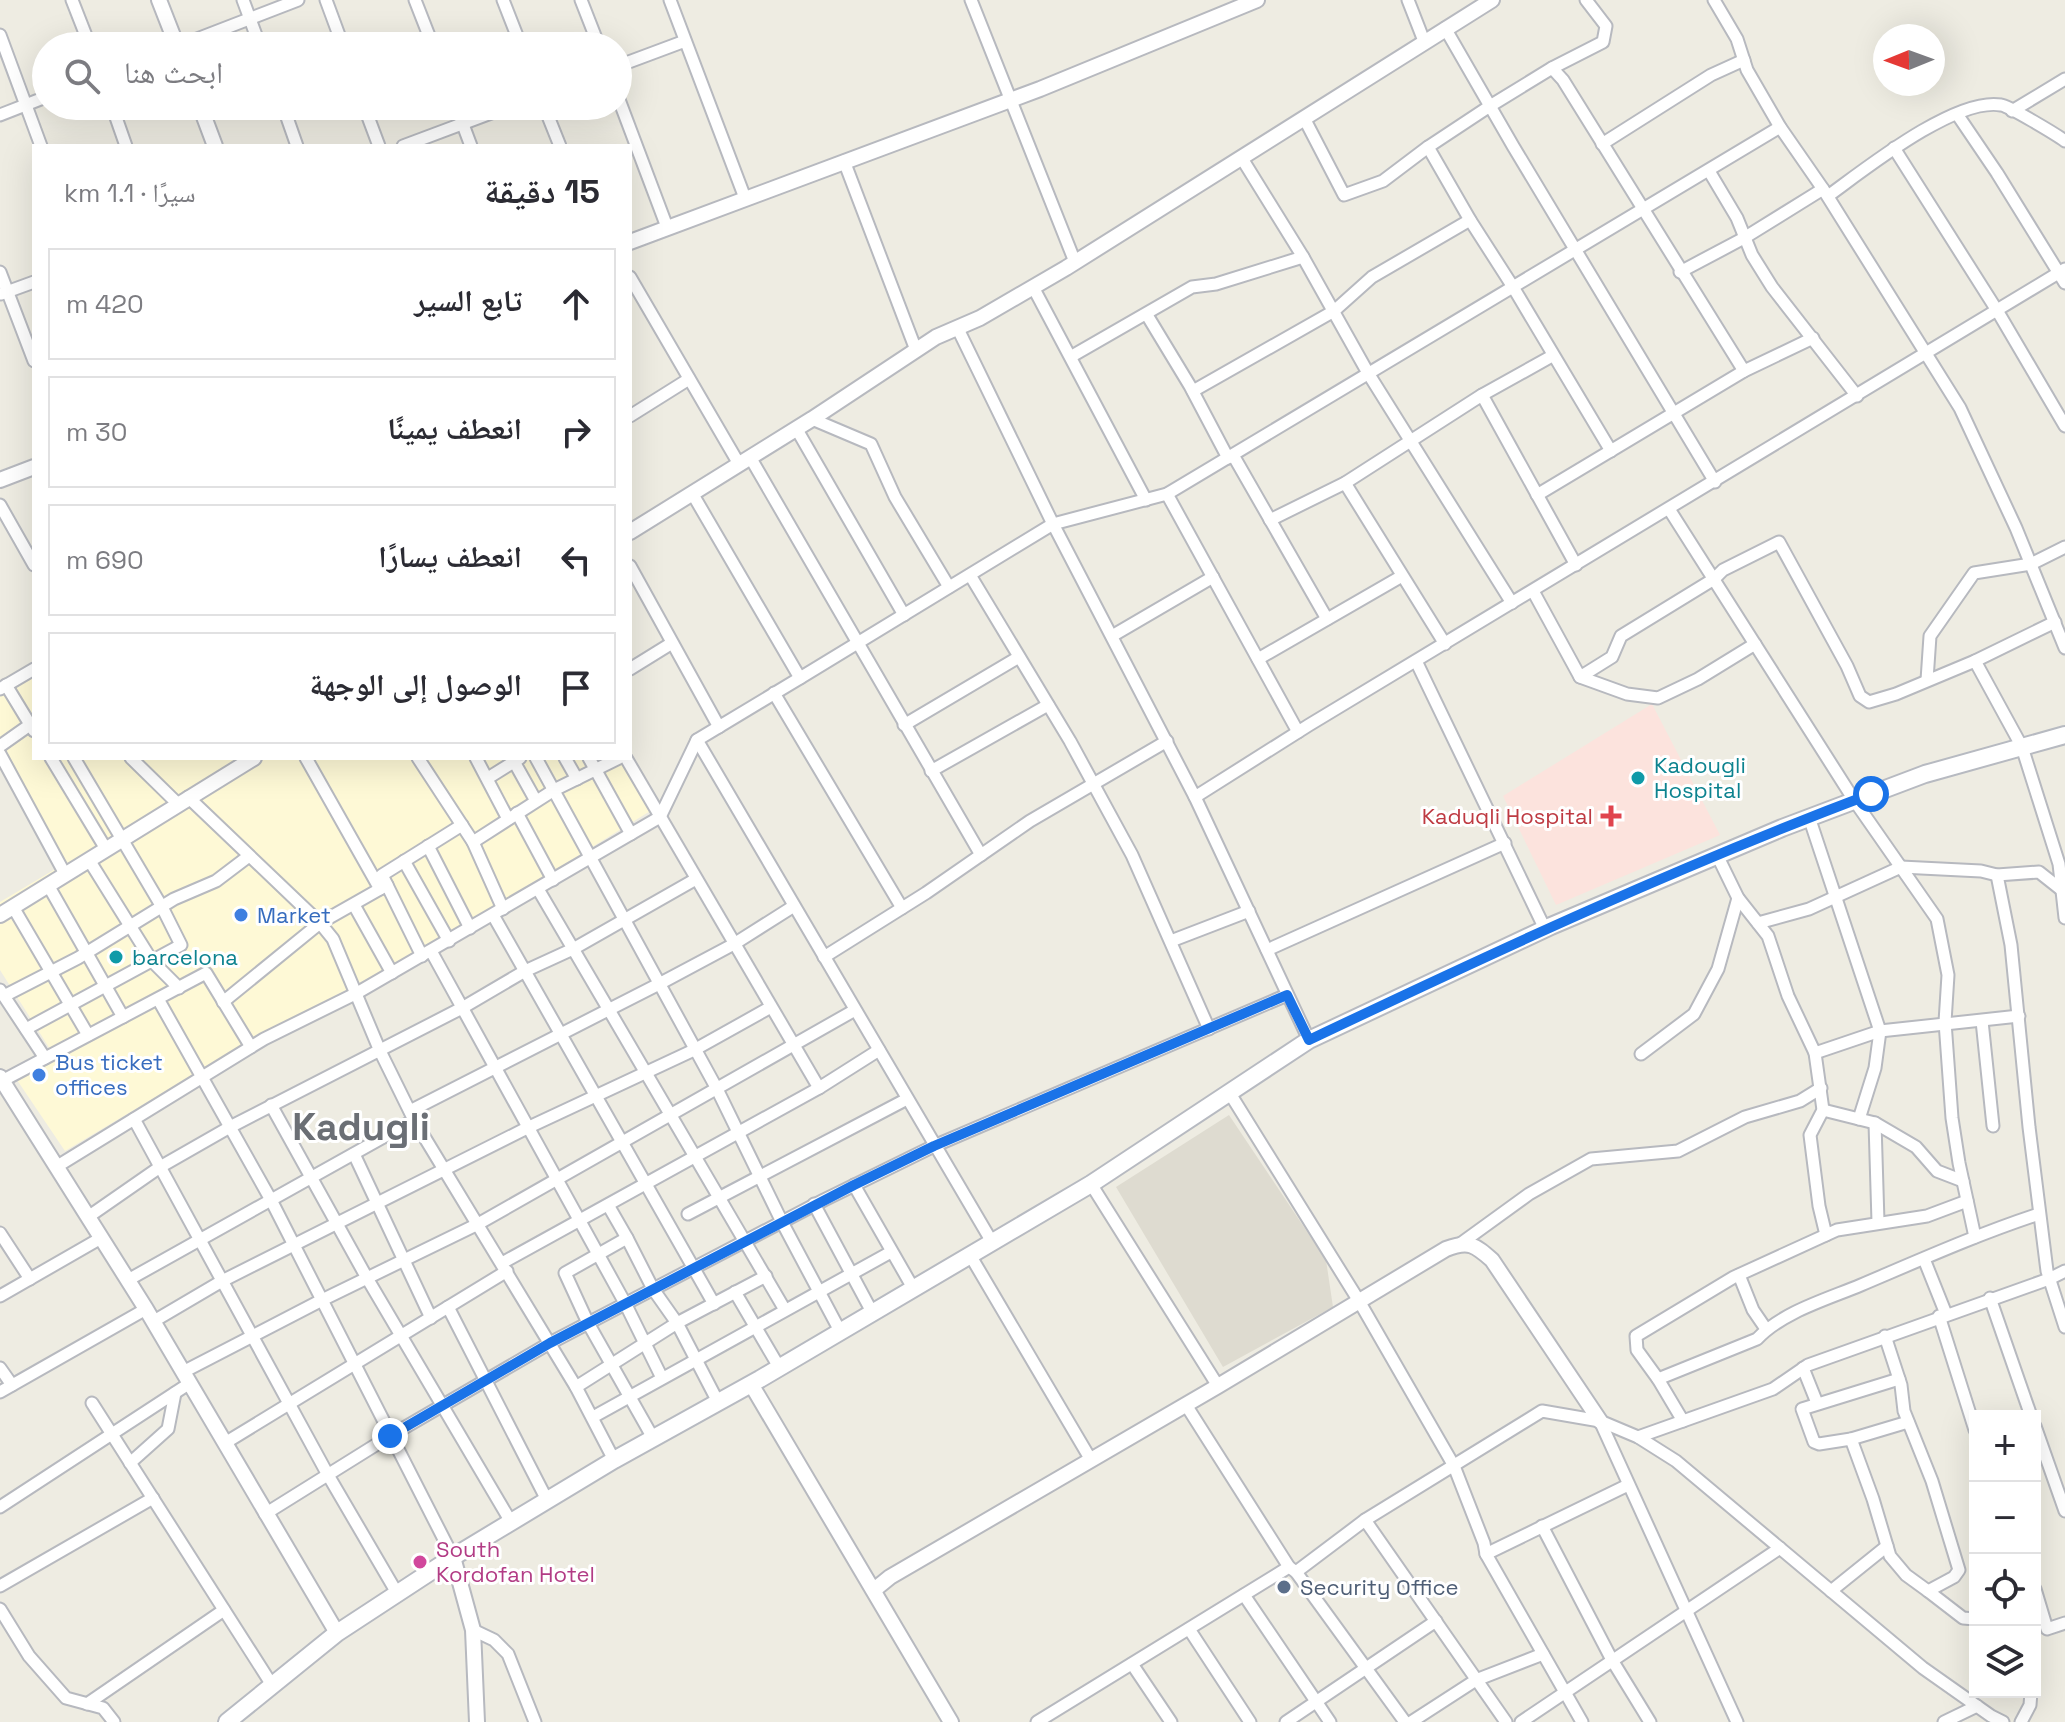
<!DOCTYPE html>
<html lang="ar">
<head>
<meta charset="utf-8">
<style>
	body { margin:0; font-family:"Space Grotesk","Noto Naskh Arabic",sans-serif; background:#f2f2f3; color:#2b2b33; direction:rtl }
	.controls { position:absolute; right:24px; bottom:24px; display:grid; overflow:hidden; border-radius:0px; box-shadow:0 8px 32px #0002 }
	.controls button { width:72px; height:72px; display:grid; place-items:center; padding:0; border:0; border-bottom:2px solid #e1e1e2; background:#fff; color:#2b2b33; font:40px sans-serif }
	.compass { position:absolute; left:1873px; top:24px; width:72px; height:72px; border-radius:50%; background:#fff; box-shadow:0 8px 32px #0002; rotate:269deg }
	.stop { position:absolute; width:24px; height:24px; margin:-18px; border:6px solid #1a73e8; border-radius:50%; background:#fff }
	.stop.end { background:#1a73e8; border-color:#fff; box-shadow:0 2px 8px #0008 }
	.list { margin:0; padding:0; list-style:none }
	h2 { display:flex; justify-content:space-between; align-items:center; height:104px; margin:0; padding:0 32px; font-size:34px }
	h2 small { font-size:26px; font-weight:400; color:#7c7c81 }
	.list li { display:grid; grid-template-columns:52px 1fr auto; gap:24px; align-items:center; box-sizing:border-box; height:112px; margin:0 16px 16px; padding:0 16px; border:2px solid #e1e1e2; border-radius:0px }
	.list b { display:block; font-size:30px; white-space:nowrap }
	.list em { font-size:26px; font-style:normal; color:#7c7c81 }
	.icon { flex:none; width:44px; height:44px; fill:none; stroke:currentColor; stroke-width:2; stroke-linecap:round; stroke-linejoin:round }
	.map { position:relative; flex:none; width:2065px; height:1722px; overflow:hidden; direction:ltr }
	.search { position:absolute; background:#fff; box-shadow:0 8px 32px #0002; left:32px; top:32px; width:600px; height:88px; display:flex; align-items:center; gap:20px; box-sizing:border-box; padding:0 28px; border-radius:44px; color:#7c7c81; font-size:30px }
	.panel { position:absolute; background:#fff; box-shadow:0 8px 32px #0002; left:32px; top:144px; width:600px; height:616px; border-radius:0px; direction:rtl }
	.map>svg:first-child { display:block }
	.commercial { fill:#fef9d6 }
	.education { fill:#dedbd0 }
	.medical { fill:#fce3dd }
	.lines { fill:none; stroke-linecap:round; stroke-linejoin:round }
	.minor-casing { stroke:#b7b9bf; stroke-width:15 }
	.tertiary-casing { stroke:#b7b9bf; stroke-width:18 }
	.secondary-casing { stroke:#b7bac1; stroke-width:20 }
	.minor { stroke:#fff; stroke-width:11 }
	.tertiary { stroke:#fff; stroke-width:14 }
	.secondary { stroke:#fff; stroke-width:16 }
	.route { stroke:#1a73e8; stroke-width:10 }
	.culture-dot { fill:#0f9aa8; stroke:#fff; stroke-width:3 }
	.health-dot { fill:#e0444e; stroke:#fff; stroke-width:3 }
	.shop-dot { fill:#3f7fe0; stroke:#fff; stroke-width:3 }
	.hotel-dot { fill:#d1479c; stroke:#fff; stroke-width:3 }
	.service-dot { fill:#5c6f8a; stroke:#fff; stroke-width:3 }
	.labels { text-anchor:middle; stroke-width:6; stroke-linejoin:round; paint-order:stroke }
	.culture-label { font-size:22px; fill:#0d838f; stroke:#fff; text-anchor:start }
	.health-label { font-size:22px; fill:#be3a42; stroke:#fff; text-anchor:end }
	.shop-label { font-size:22px; fill:#366cbe; stroke:#fff; text-anchor:start }
	.hotel-label { font-size:22px; fill:#b23c85; stroke:#fff; text-anchor:start }
	.service-label { font-size:22px; fill:#4e5e75; stroke:#fff; text-anchor:start }
	.town-label { font-size:38px; font-weight:bold; fill:#6b6f75; stroke:#fff }
</style>
</head>
<body>
<div class="map">
<svg width="2065" height="1722" viewBox="0 0 2065 1722">
	<rect width="100%" height="100%" fill="#eeece2"/>
	<polygon class="commercial" points="34,661 34,758 630,758 630,753 660,805 461,928 346,990 273,1027 65,1151 17,1080 55,1057 0,970 0,902 57,868 0,764 0,680"/>
	<polygon class="education" points="1229,1115 1326,1260 1333,1307 1223,1367 1116,1187"/>
	<polygon class="medical" points="1652,704 1720,835 1556,905 1503,796"/>
	<g class="lines">
		<g class="minor-casing">
			<g id="minor">
				<polyline points="72,0 90,46"/>
				<polyline points="243,0 260,46"/>
				<polyline points="326,0 343,46"/>
				<polyline points="415,0 433,46"/>
				<polyline points="503,0 521,46"/>
				<polyline points="581,0 599,46"/>
				<polyline points="670,0 745,198"/>
				<polyline points="971,0 1075,262"/>
				<polyline points="1408,0 1424,41"/>
				<polyline points="1714,0 1737,39 1747,70 1780,127 1823,189 1960,408 2016,528 2065,648"/>
				<polyline points="1445,28 1513,146 1715,482"/>
				<polyline points="0,35 41,146"/>
				<polyline points="179,46 298,0"/>
				<polyline points="618,66 685,41"/>
				<polyline points="1552,68 1563,80 1744,371"/>
				<polyline points="618,97 667,227"/>
				<polyline points="112,106 126,146"/>
				<polyline points="283,106 297,146"/>
				<polyline points="364,106 379,146"/>
				<polyline points="456,106 471,146"/>
				<polyline points="544,106 560,146"/>
				<polyline points="2012,111 2065,79"/>
				<polyline points="1957,114 1997,173 2065,283"/>
				<polyline points="0,115 46,97"/>
				<polyline points="1304,118 1344,195 1383,181 1428,147 1490,106 1552,68 1603,42 1606,26 1586,0"/>
				<polyline points="1602,144 1711,75 1744,60"/>
				<polyline points="403,146 510,106"/>
				<polyline points="1428,147 1470,220 1513,287 1611,451"/>
				<polyline points="1894,148 1998,312 2065,426"/>
				<polyline points="1241,157 1303,257 1368,373 1512,603"/>
				<polyline points="844,161 916,350"/>
				<polyline points="1709,171 1737,218 1752,255 1772,287 1857,396"/>
				<path d="M1828 196C1864 170 1955 97 2001 105 2009 106 2057 135 2065 141"/>
				<polyline points="0,272 34,361"/>
				<polyline points="1680,272 1744,238 1823,189"/>
				<polyline points="630,277 739,464"/>
				<polyline points="1033,287 1146,500"/>
				<polyline points="1,294 34,282"/>
				<polyline points="1147,315 1190,386 1228,458"/>
				<polyline points="957,327 1051,520 1195,797 1309,1040"/>
				<polyline points="1072,356 1192,287 1216,284 1303,257"/>
				<polyline points="1193,391 1334,311 1372,277 1470,220"/>
				<polyline points="1482,395 1576,565"/>
				<polyline points="630,416 689,379"/>
				<polyline points="812,419 871,444 895,497 949,587"/>
				<polyline points="796,428 904,615"/>
				<polyline points="1233,455 1327,619"/>
				<polyline points="750,457 981,855"/>
				<polyline points="1345,483 1445,644"/>
				<polyline points="692,493 800,678"/>
				<polyline points="1167,494 1298,732"/>
				<polyline points="1537,495 1744,371 1813,338"/>
				<polyline points="0,505 34,565"/>
				<polyline points="1669,509 1854,800 1937,919 1948,975 1945,1022 1952,1118 1959,1163 1975,1237"/>
				<polyline points="1270,520 1345,483 1482,395 1552,356"/>
				<polyline points="630,566 719,727"/>
				<polyline points="970,575 1070,741 1132,855 1209,1029"/>
				<polyline points="1533,591 1580,677 1627,694 1658,698 1698,679 1755,644"/>
				<polyline points="1112,636 1213,577"/>
				<polyline points="1258,659 1402,576"/>
				<polyline points="1416,661 1545,929"/>
				<polyline points="1975,661 2055,622"/>
				<polyline points="630,669 672,643"/>
				<polyline points="1580,677 1612,657 1621,636 1714,579 1723,570 1779,542 1847,666 1860,696 1869,702 1896,694 1975,661 2022,747 2059,864 2065,918"/>
				<polyline points="1927,680 1930,636 1974,573 2031,564 2065,547"/>
				<polyline points="6,685 34,731"/>
				<polyline points="0,689 34,669"/>
				<polyline points="774,693 902,908"/>
				<polyline points="904,725 1019,657"/>
				<polyline points="697,740 992,1242"/>
				<polyline points="0,746 34,722"/>
				<polyline points="0,754 65,874"/>
				<polyline points="51,758 106,849"/>
				<polyline points="131,758 178,804"/>
				<polyline points="306,758 380,889"/>
				<polyline points="418,758 473,842 503,909"/>
				<polyline points="476,758 508,819"/>
				<polyline points="512,758 536,801"/>
				<polyline points="536,758 717,1089 782,1222 840,1331"/>
				<polyline points="565,758 577,779"/>
				<polyline points="589,758 631,834"/>
				<polyline points="626,758 819,1088"/>
				<polyline points="931,771 1048,705"/>
				<polyline points="488,778 520,758"/>
				<polyline points="188,797 320,923 333,939 380,1051 414,1120 576,1387 614,1460"/>
				<polyline points="1195,797 1309,725 2065,269"/>
				<polyline points="517,813 553,880"/>
				<polyline points="1809,817 1880,1031 1875,1068 1859,1119"/>
				<polyline points="473,842 554,790 619,758"/>
				<polyline points="428,846 470,928"/>
				<polyline points="1717,855 1738,898 1768,936 1788,996 1815,1053 1823,1110 1810,1135 1819,1206 1826,1235"/>
				<polyline points="89,860 152,961 179,988"/>
				<polyline points="404,861 449,941"/>
				<polyline points="1997,875 2011,945 2029,1127 2047,1271 2065,1327"/>
				<polyline points="48,885 123,1017"/>
				<polyline points="538,889 785,1310"/>
				<polyline points="354,905 392,973"/>
				<polyline points="13,907 88,1035"/>
				<polyline points="493,915 714,1304"/>
				<polyline points="1758,923 1809,909 1901,867 1981,871 1997,875 2039,872 2063,891"/>
				<polyline points="1171,941 1249,911"/>
				<polyline points="1267,950 1505,843"/>
				<polyline points="431,951 625,1303 662,1378"/>
				<polyline points="422,956 382,875 462,825"/>
				<polyline points="824,957 926,893 1030,821 1167,741"/>
				<polyline points="0,990 45,1058"/>
				<polyline points="4,996 78,958 174,899 216,881 249,856"/>
				<polyline points="158,999 271,1200 453,1557"/>
				<polyline points="223,1002 320,923 387,885"/>
				<polyline points="1982,1021 1993,1126"/>
				<polyline points="26,1029 181,945 162,907 74,758"/>
				<polyline points="1815,1053 1880,1031 2019,1016"/>
				<polyline points="1641,1054 1694,1014 1718,969 1738,898"/>
				<polyline points="0,1082 206,973 251,1047"/>
				<polyline points="1229,1092 1359,1301 1454,1466 1484,1543 1486,1554 1582,1722"/>
				<polyline points="271,1105 367,1278 511,1522"/>
				<polyline points="1823,1110 1875,1123 1916,1147 1937,1171 1963,1181"/>
				<polyline points="410,1111 659,984 734,944 794,906"/>
				<polyline points="134,1119 328,1475 397,1593"/>
				<polyline points="1875,1123 1878,1222"/>
				<polyline points="354,1154 431,1318"/>
				<polyline points="56,1167 264,1039 357,993 660,817 697,740 800,678 1053,524 1167,494 1780,127"/>
				<polyline points="1091,1184 1218,1386"/>
				<polyline points="854,1185 913,1288"/>
				<path d="M1967 1201 1927 1216 1837 1230 1826 1235 1734 1277 1636 1336 1637 1350 1658 1379 1757 1339C1782 1312 1828 1299 1861 1285 1920 1260 1978 1234 2039 1214"/>
				<polyline points="814,1204 872,1312"/>
				<polyline points="608,1205 627,1238"/>
				<polyline points="688,1214 907,1099"/>
				<polyline points="88,1217 160,1167 230,1127 462,1008 525,971 573,949 696,879"/>
				<polyline points="0,1233 30,1279"/>
				<polyline points="1460,1244 1529,1194 1591,1159 1678,1151 1745,1117 1800,1101 1821,1088"/>
				<polyline points="970,1255 1091,1460"/>
				<polyline points="1924,1259 1946,1314"/>
				<polyline points="502,1263 819,1088 879,1050"/>
				<polyline points="1739,1275 1753,1310 1766,1329"/>
				<polyline points="128,1280 414,1120"/>
				<polyline points="735,1292 779,1367"/>
				<polyline points="0,1296 101,1238"/>
				<polyline points="1990,1298 2031,1416"/>
				<polyline points="448,1307 547,1500"/>
				<polyline points="1939,1316 1975,1430"/>
				<polyline points="154,1321 222,1281 527,1128 694,1050 771,1007"/>
				<polyline points="0,1368 12,1385"/>
				<polyline points="1803,1368 1817,1403"/>
				<polyline points="183,1372 322,1300 478,1224 855,1010"/>
				<polyline points="1658,1379 1683,1421"/>
				<polyline points="1899,1379 1802,1409 1814,1442 1819,1444 1851,1439 1908,1422"/>
				<polyline points="576,1387 677,1323 766,1276"/>
				<polyline points="0,1392 146,1309"/>
				<polyline points="92,1403 272,1685"/>
				<polyline points="1186,1405 1289,1567"/>
				<polyline points="593,1417 891,1252"/>
				<polyline points="1600,1421 1737,1722"/>
				<polyline points="2035,1426 2065,1511"/>
				<polyline points="1638,1437 1773,1389 1808,1365 2049,1279 2065,1271"/>
				<polyline points="653,1438 588,1323 565,1273 627,1238 653,1289 677,1323 718,1402"/>
				<polyline points="1851,1439 1873,1499 1890,1556 1906,1575 1928,1591 1954,1577 1959,1570 1932,1481 1904,1411 1901,1385 1885,1336"/>
				<polyline points="225,1443 507,1271"/>
				<polyline points="130,1463 168,1429 175,1393"/>
				<polyline points="0,1507 190,1383"/>
				<polyline points="265,1514 390,1436 550,1343 824,1200 934,1146 1287,995"/>
				<polyline points="1365,1520 1506,1722"/>
				<polyline points="1542,1526 1612,1660 1650,1722"/>
				<polyline points="1486,1554 1628,1485"/>
				<polyline points="1296,1572 1405,1722"/>
				<polyline points="0,1586 153,1498"/>
				<polyline points="2035,1589 2047,1629 2065,1623"/>
				<polyline points="1831,1591 1887,1546"/>
				<polyline points="1928,1591 1963,1618 1975,1619"/>
				<polyline points="1244,1595 1330,1722"/>
				<polyline points="0,1609 29,1656 66,1698 103,1708 114,1722"/>
				<polyline points="1189,1629 1250,1722"/>
				<polyline points="473,1630 494,1640 508,1654 535,1722"/>
				<polyline points="1132,1664 1171,1722"/>
				<polyline points="87,1704 224,1610"/>
				<polyline points="1037,1722 1289,1567 1296,1572 1365,1520 1542,1411 1600,1421 1638,1437 1676,1461 1923,1668 1991,1716 2003,1722"/>
				<polyline points="1286,1722 1436,1621"/>
				<polyline points="1411,1722 1476,1680 1543,1654"/>
				<polyline points="1521,1722 1780,1548"/>
				<polyline points="1944,1722 1977,1706"/>
				<polyline points="2021,1722 2030,1705 2031,1692"/>
			</g>
		</g>
		<g class="tertiary-casing">
			<g id="tertiary">
				<polyline points="159,0 177,46"/>
				<polyline points="200,106 215,146"/>
				<polyline points="630,242 1040,89 1257,0"/>
				<polyline points="0,480 34,467"/>
				<polyline points="630,532 812,419 936,337 980,318 1066,268 1492,0"/>
				<polyline points="0,915 254,758"/>
				<polyline points="0,1077 146,1309 337,1633"/>
				<polyline points="751,1384 951,1722"/>
				<polyline points="453,1557 473,1630 477,1722"/>
				<path d="M874 1590 890 1577 1218 1386 1446 1249C1469 1240 1475 1245 1492 1260L1600 1421"/>
			</g>
		</g>
		<g class="secondary-casing">
			<polyline id="secondary" points="227,1722 337,1633 453,1557 614,1460 760,1379 1091,1184 1309,1040 1551,926 1782,828 1925,774 2065,735"/>
		</g>
		<use href="#minor" class="minor"/>
		<use href="#tertiary" class="tertiary"/>
		<use href="#secondary" class="secondary"/>
	</g>
	<g class="lines">
		<path class="route" d="M390 1436 550 1343 854 1185 934 1146 1287 995 1309 1040C1494 952 1679 866 1871 794"/>
	</g>
	<g class="culture-dot">
		<circle cx="1638" cy="778" r="8"/>
		<circle cx="116" cy="957" r="8"/>
	</g>
	<path class="health-dot" d="M1607 804h8v8h8v8h-8v8h-8v-8h-8v-8h8z"/>
	<g class="shop-dot">
		<circle cx="241" cy="915" r="8"/>
		<circle cx="39" cy="1075" r="8"/>
	</g>
	<circle class="hotel-dot" cx="420" cy="1562" r="8"/>
	<circle class="service-dot" cx="1284" cy="1587" r="8"/>
	<g class="labels">
		<g class="culture-label">
			<text x="1654" y="773">Kadougli<tspan x="1654" dy="25">Hospital</tspan></text>
			<text x="132" y="965">barcelona</text>
		</g>
		<g class="health-label">
			<text x="1593" y="824">Kaduqli Hospital</text>
		</g>
		<g class="shop-label">
			<text x="257" y="923">Market</text>
			<text x="55" y="1070">Bus ticket<tspan x="55" dy="25">offices</tspan></text>
		</g>
		<g class="hotel-label">
			<text x="436" y="1557">South<tspan x="436" dy="25">Kordofan Hotel</tspan></text>
		</g>
		<g class="service-label">
			<text x="1300" y="1595">Security Office</text>
		</g>
		<g class="town-label">
			<text x="361" y="1140">Kadugli</text>
		</g>
	</g>
</svg>
<div class="controls">
<button>+</button>
<button>−</button>
<button><svg class="icon" aria-label="locate" viewBox="0 0 24 24"><circle cx="12" cy="12" r="6"/><path d="M12 2v4M12 18v4M2 12h4M18 12h4"/></svg></button>
<button><svg class="icon" aria-label="layers" viewBox="0 0 24 24"><path d="M12 4l9 5-9 5-9-5zM3 14l9 5 9-5"/></svg></button>
</div>
<svg class="compass" viewBox="-18 -18 36 36"><path d="M0-13l5 13h-10z" fill="#e53935"/><path d="M0 13l5-13h-10z" fill="#7c7c81"/></svg>
<div class="stop" style="left:1871px;top:794px"></div>
<div class="stop end" style="left:390px;top:1436px"></div>
<div class="search"><svg class="icon" aria-label="search" viewBox="0 0 24 24"><circle cx="10" cy="10" r="6"/><path d="M15 15l6 6"/></svg>ابحث هنا</div>
<section class="panel">
<h2>15 دقيقة<small>سيرًا · 1.1 km</small></h2>
<ul class="list">
<li><svg class="icon" aria-label="ahead" viewBox="0 0 24 24"><path d="M12 20V5M6 11l6-6 6 6"/></svg><div><b>تابع السير</b></div><em>420 m</em></li>
<li><svg class="icon" aria-label="right" viewBox="0 0 24 24"><path d="M7 20v-9h11M14 6l5 5-5 5"/></svg><div><b>انعطف يمينًا</b></div><em>30 m</em></li>
<li><svg class="icon" aria-label="left" viewBox="0 0 24 24"><path d="M17 20v-9H6M10 6l-5 5 5 5"/></svg><div><b>انعطف يسارًا</b></div><em>690 m</em></li>
<li><svg class="icon" aria-label="arrive" viewBox="0 0 24 24"><path d="M6 21V4h12l-3 4 3 4H6"/></svg><div><b>الوصول إلى الوجهة</b></div></li>
</ul>
</section>
</div>
</body>
</html>
